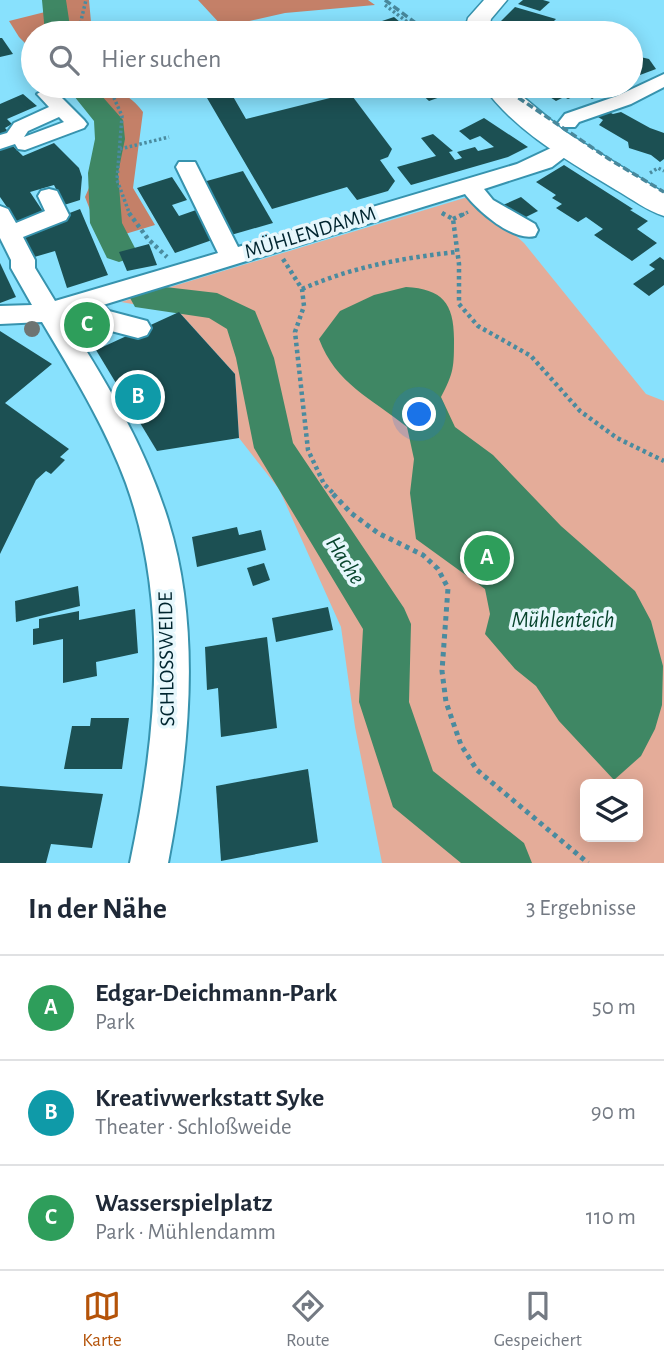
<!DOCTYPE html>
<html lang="de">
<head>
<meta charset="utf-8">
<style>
	body { margin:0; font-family:"Alegreya Sans",sans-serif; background:#f2f2f3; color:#1f2937 }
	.controls { position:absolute; right:21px; bottom:21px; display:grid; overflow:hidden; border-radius:10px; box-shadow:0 4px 18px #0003 }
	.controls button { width:63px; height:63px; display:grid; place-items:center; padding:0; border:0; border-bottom:2px solid #e0e1e3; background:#fff; color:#1f2937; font:35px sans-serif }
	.you { position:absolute; left:420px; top:415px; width:24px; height:24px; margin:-18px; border:5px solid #fff; border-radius:50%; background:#1a73e8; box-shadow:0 0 0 10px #1a73e833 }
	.badge { display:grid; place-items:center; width:46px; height:46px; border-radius:50%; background:#b45309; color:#fff; font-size:23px; font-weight:700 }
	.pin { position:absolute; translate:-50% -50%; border:4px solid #fff; box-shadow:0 2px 7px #0006 }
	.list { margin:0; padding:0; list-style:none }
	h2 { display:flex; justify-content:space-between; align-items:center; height:91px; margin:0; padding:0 28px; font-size:30px }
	h2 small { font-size:23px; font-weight:400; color:#747a83 }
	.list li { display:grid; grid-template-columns:46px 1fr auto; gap:21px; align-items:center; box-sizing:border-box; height:105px; padding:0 28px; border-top:2px solid #e0e1e3 }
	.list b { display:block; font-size:26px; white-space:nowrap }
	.list p { margin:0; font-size:23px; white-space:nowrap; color:#747a83 }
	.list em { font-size:23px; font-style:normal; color:#747a83 }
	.icon { flex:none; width:38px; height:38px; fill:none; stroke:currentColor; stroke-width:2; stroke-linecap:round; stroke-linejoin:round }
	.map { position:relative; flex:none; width:664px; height:863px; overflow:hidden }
	.search { position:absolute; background:#fff; box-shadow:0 4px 18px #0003; left:21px; right:21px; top:21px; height:77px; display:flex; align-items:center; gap:18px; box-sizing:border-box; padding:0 24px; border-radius:38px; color:#747a83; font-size:26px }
	.sheet { height:406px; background:#fff }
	nav { display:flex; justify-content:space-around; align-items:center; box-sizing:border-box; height:98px; border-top:2px solid #e0e1e3; background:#fff; font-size:19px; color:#747a83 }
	nav a { display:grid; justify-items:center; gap:4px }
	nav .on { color:#b45309 }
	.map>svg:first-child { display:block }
	.green { fill:#e4ac99; fill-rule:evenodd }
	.forest { fill:#c48068 }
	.water { fill:#3f8764 }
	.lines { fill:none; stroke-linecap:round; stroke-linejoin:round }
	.river { fill:#3f8764; fill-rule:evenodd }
	.building { fill:#1c5053 }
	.minor-casing { stroke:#3793ae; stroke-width:4 }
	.major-casing { stroke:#3793ae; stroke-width:3 }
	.path-far2 { stroke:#4a8b9f; stroke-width:3.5; stroke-dasharray:2.5 2.5; stroke-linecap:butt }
	.path-far1 { stroke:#4a8b9f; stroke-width:4.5; stroke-dasharray:3.5 3.5; stroke-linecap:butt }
	.path { stroke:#4a8b9f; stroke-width:5; stroke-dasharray:4.5 4.5; stroke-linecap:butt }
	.minor { fill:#fff; fill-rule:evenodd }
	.major { fill:#fff; fill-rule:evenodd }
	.rail { stroke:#48889c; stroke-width:3.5; stroke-dasharray:7 3.5; stroke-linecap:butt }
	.tree { fill:#6e7472 }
	.labels { text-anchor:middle; stroke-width:7; stroke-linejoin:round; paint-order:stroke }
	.street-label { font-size:21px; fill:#00252f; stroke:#e6f7fc }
	.water-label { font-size:23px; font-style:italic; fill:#07442c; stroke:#e6f7fc }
</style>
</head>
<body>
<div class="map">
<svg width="664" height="863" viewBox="0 0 664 863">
	<rect width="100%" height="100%" fill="#88e1fd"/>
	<path class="green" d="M471 196 524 243 646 394 664 401V863H382L355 727 341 627 279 489 239 438 235 374 179 312 121 302ZM585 784H638V837H585Z"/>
	<g class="forest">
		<polygon points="57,0 89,0 91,22 99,33 33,33 33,51 19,37 9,21 61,8"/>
		<polygon points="198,0 368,0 375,5 285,13 223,27"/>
		<path d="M70 86C98 86 125 86 143 112L133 188 155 225 102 241 85 197 102 158 105 122Z"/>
	</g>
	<path class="water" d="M406 287C442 289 454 303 454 339 454 366 454 373 441 397L455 427 493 455 561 526 635 591 651 621 663 666 662 705 655 729 641 756 614 780 559 721 536 686 515 669 485 634 490 614 485 589 416 539 410 493 414 459 407 427C371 398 336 384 319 339L340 311 374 295Z"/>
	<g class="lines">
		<g class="river">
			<polygon points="42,0 66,0 71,33 45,33"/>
			<polygon points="66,86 93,86 123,120 125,139 118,173 122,223 136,250 131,258 119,262 107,258 90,223 88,173 95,139 94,121"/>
			<polygon points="148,285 217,293 255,311 274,358 293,443 404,608 411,624 409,702 433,771 524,843 532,863 461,863 393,807 359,702 363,629 254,448 236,358 227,329 209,318 135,307 130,298 135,289"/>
		</g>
	</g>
	<g class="building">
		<polygon points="523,0 543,0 550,2 540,11 518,4"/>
		<polygon points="515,7 556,19 554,21 559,22 551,32 530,27 525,33 497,25"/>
		<polygon points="394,17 413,33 383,33 373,24"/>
		<polygon points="0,38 2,38 13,54 0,57"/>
		<polygon points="636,56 649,59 656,69 640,75 631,74 631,59"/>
		<polygon points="200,86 227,86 246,119 350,93 392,149 388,157 380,160 395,181 388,191 357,200 347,187 272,209"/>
		<polygon points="430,86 471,86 429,101 418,91"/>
		<polygon points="533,86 607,86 611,89 592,99 582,93 568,99 564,97 556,101"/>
		<polygon points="23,94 37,106 7,119 12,124 5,128 10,133 0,137 0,104"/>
		<polygon points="607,111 613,114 621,112 650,128 664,133 664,159 660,162 651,155 629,148 628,142 599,125 603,120 598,117"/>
		<polygon points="484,118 528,147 508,157 411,185 397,167 436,156 421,138 433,134 453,151 449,152 455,160 462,158 457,152 475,147 478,151 494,147 480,136 470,140 459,131"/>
		<polygon points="10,143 23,156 54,143 79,168 82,177 80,200 64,205 54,185 30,192 46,216 20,226 0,197 0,148"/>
		<polygon points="564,165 633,209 630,210 648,221 637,229 657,243 632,261 594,235 603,229 586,217 578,222 556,208 562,204 552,198 556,195 536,182"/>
		<polygon points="243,171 273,223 231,235 203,182"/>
		<polygon points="172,177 187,200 172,205 179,216 196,210 215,239 175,253 137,188"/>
		<polygon points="521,197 538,211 520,220 503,205"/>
		<polygon points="80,209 108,275 67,288 55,251 31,258 20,232"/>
		<polygon points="149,244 157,265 127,271 119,252"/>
		<polygon points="660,257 664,260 664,285 649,296 633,284 655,269 649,265"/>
		<polygon points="0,263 16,297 0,303"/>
		<polygon points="179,312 235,374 239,438 157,451 96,350"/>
		<polygon points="0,331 52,364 5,403 69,449 60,457 65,460 51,474 46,471 36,480 0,554"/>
		<polygon points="237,527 239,535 261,530 266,550 197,567 192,537"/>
		<polygon points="264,563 270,580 253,586 247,568"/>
		<polygon points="78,586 80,606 16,622 15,601"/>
		<polygon points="328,607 333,630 276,642 272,618"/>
		<polygon points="135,609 138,653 96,662 97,676 63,683 63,639 33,645 33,629 39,628 39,619 79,611 79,620"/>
		<polygon points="267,637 277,728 221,737 218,688 207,690 205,647"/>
		<polygon points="91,718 129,718 122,769 64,769 72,726 90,726"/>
		<polygon points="308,769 318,842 221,861 216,786"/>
		<polygon points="0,786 103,794 92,848 51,844 46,863 0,863"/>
	</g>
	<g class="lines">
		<g class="minor-casing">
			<g id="minor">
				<polygon points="664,74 664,87 631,104 579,122 575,127 561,127 558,123 565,114 617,96"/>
				<path d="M47 88 54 90 84 120 87 124 84 128 25 150 18 149 15 144 0 149V135L7 133 14 123 49 107 37 94ZM59 117 64 122 24 137 28 131Z"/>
				<path d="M568 140 575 142 578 147 552 167 484 189 493 200 535 224 538 230 535 236C513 242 478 211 465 194L103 305 109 311 147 321 151 328 147 335 138 338 92 326 80 312 65 317C106 381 145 446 168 520 202 629 189 753 168 863H130C156 739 170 605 126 483 105 426 73 374 42 322L0 324V306L32 305 11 268V260L0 238V206L8 209 16 223 45 211 38 196 41 191 49 189 57 191 69 215 66 220 23 237 35 260V268L55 301 218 253 176 167 179 162H195L238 247 517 164Z"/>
			</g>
		</g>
		<g class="major-casing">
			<g id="major">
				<polygon points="484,0 507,0 491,19 488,33 464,33 468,18"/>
				<path d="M483 86H510L564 131 664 193V216C647 211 632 199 616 190 570 162 514 131 483 86Z"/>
			</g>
		</g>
		<g class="path-far2">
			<polyline points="385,5 422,33"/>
			<polyline points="78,33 86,0"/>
			<polyline points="104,86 114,98 122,116 117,180 130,215"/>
			<polyline points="120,149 169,137"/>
			<polyline points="650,173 658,168 664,171"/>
			<polyline points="442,213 445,215"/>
			<polyline points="462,215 468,212"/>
		</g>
		<g class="path-far1">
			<polyline points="129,213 148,239 167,257"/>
			<polyline points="442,213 453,219 459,264 459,304 478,326 531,356 580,411 617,438 664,461"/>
			<polyline points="453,219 466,213"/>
			<polyline points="283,259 302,289 304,306 295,332 308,450 324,484 335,495"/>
			<path d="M302 289C352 267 402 258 456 252"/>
		</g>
		<polyline class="path" points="333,494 351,513 378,533 423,555 438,569 448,588 442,671 446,702 461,745 477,770 588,863"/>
		<use href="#minor" class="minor"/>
		<use href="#major" class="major"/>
		<g class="rail">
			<polyline points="385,0 429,33"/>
			<polyline points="501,86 609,159 664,192"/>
		</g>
	</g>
	<circle class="tree" cx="32" cy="329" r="8"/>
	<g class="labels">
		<g class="street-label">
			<text transform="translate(310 232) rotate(-17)" y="7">MÜHLENDAMM</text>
			<text transform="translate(166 659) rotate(-91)" y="7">SCHLOSSWEIDE</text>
		</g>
		<g class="water-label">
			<text transform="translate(346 560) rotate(57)" y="8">Hache</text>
			<text x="563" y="627">Mühlenteich</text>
		</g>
	</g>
</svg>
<div class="controls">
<button><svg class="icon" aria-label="layers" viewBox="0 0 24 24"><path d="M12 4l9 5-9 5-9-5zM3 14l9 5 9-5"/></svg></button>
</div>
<div class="you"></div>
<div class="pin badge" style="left:487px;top:558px;background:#2e9e5b">A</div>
<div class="pin badge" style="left:138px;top:397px;background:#0f9aa8">B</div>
<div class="pin badge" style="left:87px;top:325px;background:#2e9e5b">C</div>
<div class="search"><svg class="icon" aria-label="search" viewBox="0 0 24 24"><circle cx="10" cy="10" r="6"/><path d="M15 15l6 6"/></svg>Hier suchen</div>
</div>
<section class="sheet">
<h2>In der Nähe<small>3 Ergebnisse</small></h2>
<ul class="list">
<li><span class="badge" style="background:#2e9e5b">A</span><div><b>Edgar-Deichmann-Park</b><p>Park</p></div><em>50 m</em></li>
<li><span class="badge" style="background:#0f9aa8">B</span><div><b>Kreativwerkstatt Syke</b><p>Theater · Schloßweide</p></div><em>90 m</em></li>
<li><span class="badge" style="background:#2e9e5b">C</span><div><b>Wasserspielplatz</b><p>Park · Mühlendamm</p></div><em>110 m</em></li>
</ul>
</section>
<nav>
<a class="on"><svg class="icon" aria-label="map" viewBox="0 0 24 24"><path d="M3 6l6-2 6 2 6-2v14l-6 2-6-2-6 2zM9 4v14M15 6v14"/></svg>Karte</a>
<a><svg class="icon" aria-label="directions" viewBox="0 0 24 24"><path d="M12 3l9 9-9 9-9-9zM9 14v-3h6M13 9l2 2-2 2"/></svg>Route</a>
<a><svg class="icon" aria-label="saved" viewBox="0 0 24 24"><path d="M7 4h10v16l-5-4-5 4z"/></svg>Gespeichert</a>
</nav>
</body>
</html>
